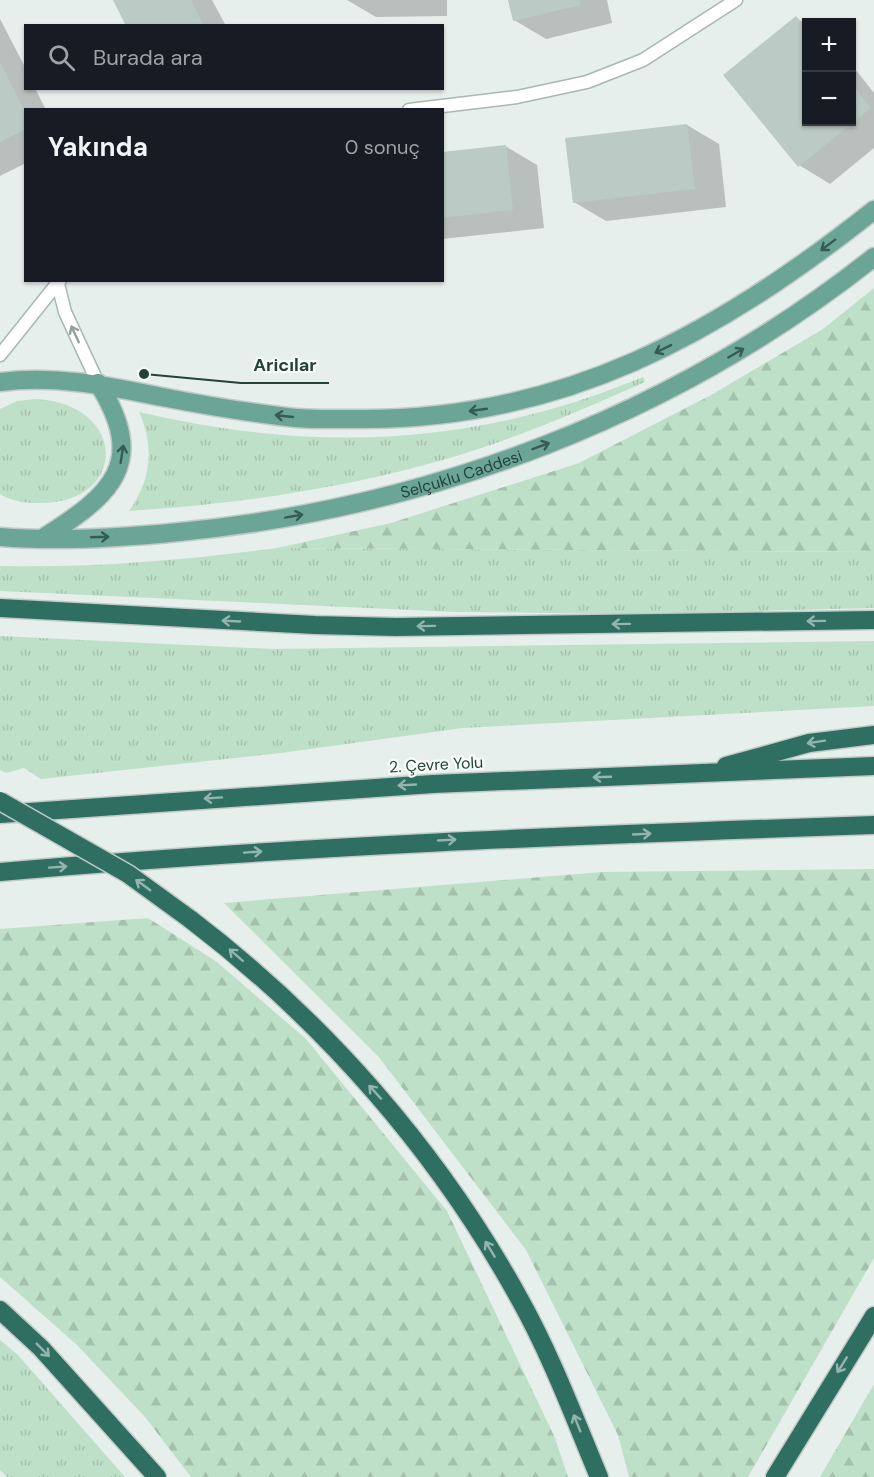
<!DOCTYPE html>
<html lang="tr">
<head>
<meta charset="utf-8">
<style>
	body { margin:0; font-family:"DM Sans",sans-serif; background:#242831; color:#f1f3f6 }
	.controls { position:absolute; right:18px; top:18px; display:grid; overflow:hidden; border-radius:0px; box-shadow:0 2px 4px #0004 }
	.controls button { width:54px; height:54px; display:grid; place-items:center; padding:0; border:0; border-bottom:2px solid #363941; background:#171b24; color:#f1f3f6; font:30px sans-serif }
	.list { margin:0; padding:0; list-style:none }
	h2 { display:flex; justify-content:space-between; align-items:center; height:78px; margin:0; padding:0 24px; font-size:26px }
	h2 small { font-size:20px; font-weight:400; color:#9ea1a6 }
	.icon { flex:none; width:33px; height:33px; fill:none; stroke:currentColor; stroke-width:2; stroke-linecap:round; stroke-linejoin:round }
	.map { position:relative; flex:none; width:874px; height:1477px; overflow:hidden }
	.search { position:absolute; background:#171b24; box-shadow:0 2px 4px #0004; left:24px; top:24px; width:420px; height:66px; display:flex; align-items:center; gap:15px; box-sizing:border-box; padding:0 21px; border-radius:0px; color:#9ea1a6; font-size:22px }
	.panel { position:absolute; background:#171b24; box-shadow:0 2px 4px #0004; left:24px; top:108px; width:420px; height:174px; border-radius:0px }
	.map>svg:first-child { display:block }
	.grass { fill:url(#grass-tufts) }
	.forest { fill:url(#forest-firs) }
	.shadow { fill:#0003 }
	.building { fill:#bbcac4 }
	.lines { fill:none; stroke-linecap:round; stroke-linejoin:round }
	.service-casing { stroke:#a8b8b2; stroke-width:15 }
	.primary-casing { stroke:#c2cac8; stroke-width:21 }
	.motorway-casing { stroke:#c2cac8; stroke-width:21 }
	.service { stroke:#fff; stroke-width:12 }
	.primary { stroke:#6aa596; stroke-width:18 }
	.motorway { stroke:#2f6f62; stroke-width:18 }
	.motorway-bridge-casing { stroke:#c2cac8; stroke-width:21; stroke-linecap:butt }
	.motorway-bridge { stroke:#2f6f62; stroke-width:18 }
	.oneway { stroke:#365b51 }
	.oneway2 { stroke:#92a09c }
	.oneway3 { stroke:#93b5ae }
	.labels { text-anchor:middle; stroke-width:4.5; stroke-linejoin:round; paint-order:stroke }
	.street-label { font-size:16px; fill:#24423a; stroke:#f7fbf9 }
	.leader { fill:none; stroke:#24423a; stroke-width:2 }
	.callout-dot { fill:#24423a; stroke:#f7fbf9; stroke-width:2 }
	.callout-label { font-size:18px; text-anchor:middle; font-weight:bold; fill:#24423a; stroke:#f7fbf9; stroke-width:4.5; stroke-linejoin:round; paint-order:stroke }
</style>
</head>
<body>
<div class="map">
<svg width="874" height="1477" viewBox="0 0 874 1477">
	<defs>
		<pattern id="grass-tufts" width="24" height="20" patternUnits="userSpaceOnUse" patternTransform="scale(1.5)"><rect width="24" height="20" fill="#bfe0c8"/><path d="M3 7l-1-3M5 7V3M7 7l1-3M15 17l-1-3M17 17v-4M19 17l1-3" fill="none" stroke="#a4c1ad"/></pattern>
		<pattern id="forest-firs" width="22" height="20" patternUnits="userSpaceOnUse" patternTransform="scale(1.5)"><rect width="22" height="20" fill="#bfe0c8"/><path d="M5 1l3.5 6h-7zM16 11l3.5 6h-7z" fill="#a4c1ad"/></pattern>
	</defs>
	<rect width="100%" height="100%" fill="#e6efeb"/>
	<g class="grass">
		<path d="M643 377 645 382C580 411 515 439 446 459 343 489 235 504 129 511 151 480 155 448 139 412 316 453 474 447 643 377Z"/>
		<path d="M35 399C127 403 130 503 40 503 25 503 14 502 0 494V409L17 401Z"/>
		<path d="M277 548 874 552V608L639 614 455 612 0 591V566C93 568 185 560 277 548Z"/>
		<polygon points="0,636 273,649 874,641 874,706 463,728 281,753 41,779 24,768 6,773 0,770"/>
		<polygon points="0,1340 18,1355 125,1477 7,1477 0,1470"/>
	</g>
	<g class="forest">
		<polygon points="874,288 874,552 277,548 391,523 579,463 711,395 823,329"/>
		<polygon points="874,869 874,1258 748,1477 629,1477 618,1435 526,1250 378,1056 224,903 602,872"/>
		<polygon points="148,918 217,962 306,1039 447,1211 555,1438 568,1477 191,1477 145,1417 77,1345 0,1277 0,929"/>
		<polygon points="874,1384 874,1477 820,1477"/>
	</g>
	<g class="shadow">
		<polygon points="114,0 212,0 226,26 128,26"/>
		<polygon points="347,0 447,0 447,16 376,17"/>
		<polygon points="509,0 607,0 612,23 546,39 514,20"/>
		<polygon points="796,18 806,24 806,122 852,122 852,65 874,93 874,148 830,184 799,165"/>
		<polygon points="0,19 26,69 26,88 35,88 46,110 26,110 26,163 0,176"/>
		<polygon points="687,125 719,144 726,207 606,221 574,202"/>
		<polygon points="505,146 537,165 544,228 442,239 442,154"/>
	</g>
	<g class="building">
		<polygon points="113,0 191,0 204,26 126,26"/>
		<polygon points="508,0 580,0 581,5 513,21"/>
		<polygon points="796,16 806,29 806,122 852,122 852,84 871,108 798,167 723,75"/>
		<polygon points="0,62 26,113 26,129 0,142"/>
		<polygon points="687,124 695,189 573,203 565,138"/>
		<polygon points="506,145 513,210 442,218 442,152"/>
	</g>
	<g class="lines">
		<g class="service-casing">
			<g id="service">
				<polyline points="409,110 517,97 587,82 643,60 736,0"/>
				<polyline points="57,280 65,312 98,383"/>
				<polyline points="0,355 60,280"/>
			</g>
		</g>
		<g class="primary-casing">
			<g id="primary">
				<path d="M0 382C57 375 107 386 162 397 203 405 245 412 287 417 310 420 334 419 357 419 562 421 718 334 874 210"/>
				<path id="s1" d="M0 537C59 542 120 538 179 532 431 508 675 415 874 257"/>
				<path d="M43 538C113 494 148 463 98 383"/>
			</g>
		</g>
		<g class="motorway-casing">
			<g id="motorway">
				<polyline points="0,608 315,625 396,627 874,620"/>
				<polyline points="726,766 809,743 874,735"/>
				<polyline points="0,814 433,784 874,766"/>
				<path d="M0 872C291 846 582 835 874 825"/>
				<path d="M190 919C324 1021 438 1151 519 1298 551 1355 574 1417 599 1477"/>
				<polyline points="0,1310 41,1348 157,1477"/>
				<polyline points="775,1477 874,1316"/>
			</g>
		</g>
		<use href="#service" class="service"/>
		<use href="#primary" class="primary"/>
		<use href="#motorway" class="motorway"/>
		<g class="motorway-bridge-casing">
			<polyline id="motorway-bridge" points="0,801 128,874 190,919"/>
		</g>
		<use href="#motorway-bridge" class="motorway-bridge"/>
	</g>
	<defs><path id="oneway-shaft" d="M-6 0H5M1.5-3L5.5 0L1.5 3" fill="none" stroke-width="1.6" stroke-linecap="round" stroke-linejoin="round" transform="scale(1.5)"/></defs>
	<g class="oneway">
		<use href="#oneway-shaft" transform="translate(828 245) rotate(143)"/>
		<use href="#oneway-shaft" transform="translate(663 349) rotate(154)"/>
		<use href="#oneway-shaft" transform="translate(736 353) rotate(-30)"/>
		<use href="#oneway-shaft" transform="translate(478 410) rotate(172)"/>
		<use href="#oneway-shaft" transform="translate(284 416) rotate(-174)"/>
		<use href="#oneway-shaft" transform="translate(541 446) rotate(-21)"/>
		<use href="#oneway-shaft" transform="translate(122 454) rotate(-81)"/>
		<use href="#oneway-shaft" transform="translate(294 516) rotate(-10)"/>
		<use href="#oneway-shaft" transform="translate(100 537) rotate(-2)"/>
	</g>
	<use class="oneway2" href="#oneway-shaft" transform="translate(75 334) rotate(-115)"/>
	<g class="oneway3">
		<use href="#oneway-shaft" transform="translate(231 621) rotate(-177)"/>
		<use href="#oneway-shaft" transform="translate(816 621) rotate(179)"/>
		<use href="#oneway-shaft" transform="translate(621 624) rotate(179)"/>
		<use href="#oneway-shaft" transform="translate(426 626) rotate(179)"/>
		<use href="#oneway-shaft" transform="translate(816 742) rotate(171)"/>
		<use href="#oneway-shaft" transform="translate(602 777) rotate(178)"/>
		<use href="#oneway-shaft" transform="translate(407 785) rotate(177)"/>
		<use href="#oneway-shaft" transform="translate(213 798) rotate(176)"/>
		<use href="#oneway-shaft" transform="translate(642 834) rotate(-3)"/>
		<use href="#oneway-shaft" transform="translate(447 840) rotate(-3)"/>
		<use href="#oneway-shaft" transform="translate(253 852) rotate(-4)"/>
		<use href="#oneway-shaft" transform="translate(58 867) rotate(-4)"/>
		<use href="#oneway-shaft" transform="translate(143 885) rotate(-144)"/>
		<use href="#oneway-shaft" transform="translate(236 955) rotate(-139)"/>
		<use href="#oneway-shaft" transform="translate(375 1092) rotate(-132)"/>
		<use href="#oneway-shaft" transform="translate(490 1249) rotate(-121)"/>
		<use href="#oneway-shaft" transform="translate(43 1350) rotate(45)"/>
		<use href="#oneway-shaft" transform="translate(842 1365) rotate(122)"/>
		<use href="#oneway-shaft" transform="translate(577 1423) rotate(-112)"/>
	</g>
	<g class="labels">
		<g class="street-label">
			<text dy="6" stroke="none"><textPath href="#s1" startOffset="468">Selçuklu Caddesi</textPath></text>
			<text transform="translate(436 764) rotate(-3)" y="6">2. Çevre Yolu</text>
		</g>
	</g>
	<path class="leader" d="M144 374L241 383H329"/>
	<circle class="callout-dot" cx="144" cy="374" r="6"/>
	<g class="callout-label">
		<text x="285" y="371">Aricılar</text>
	</g>
</svg>
<div class="controls">
<button>+</button>
<button>−</button>
</div>
<div class="search"><svg class="icon" aria-label="search" viewBox="0 0 24 24"><circle cx="10" cy="10" r="6"/><path d="M15 15l6 6"/></svg>Burada ara</div>
<section class="panel">
<h2>Yakında<small>0 sonuç</small></h2>
<ul class="list">
</ul>
</section>
</div>
</body>
</html>
